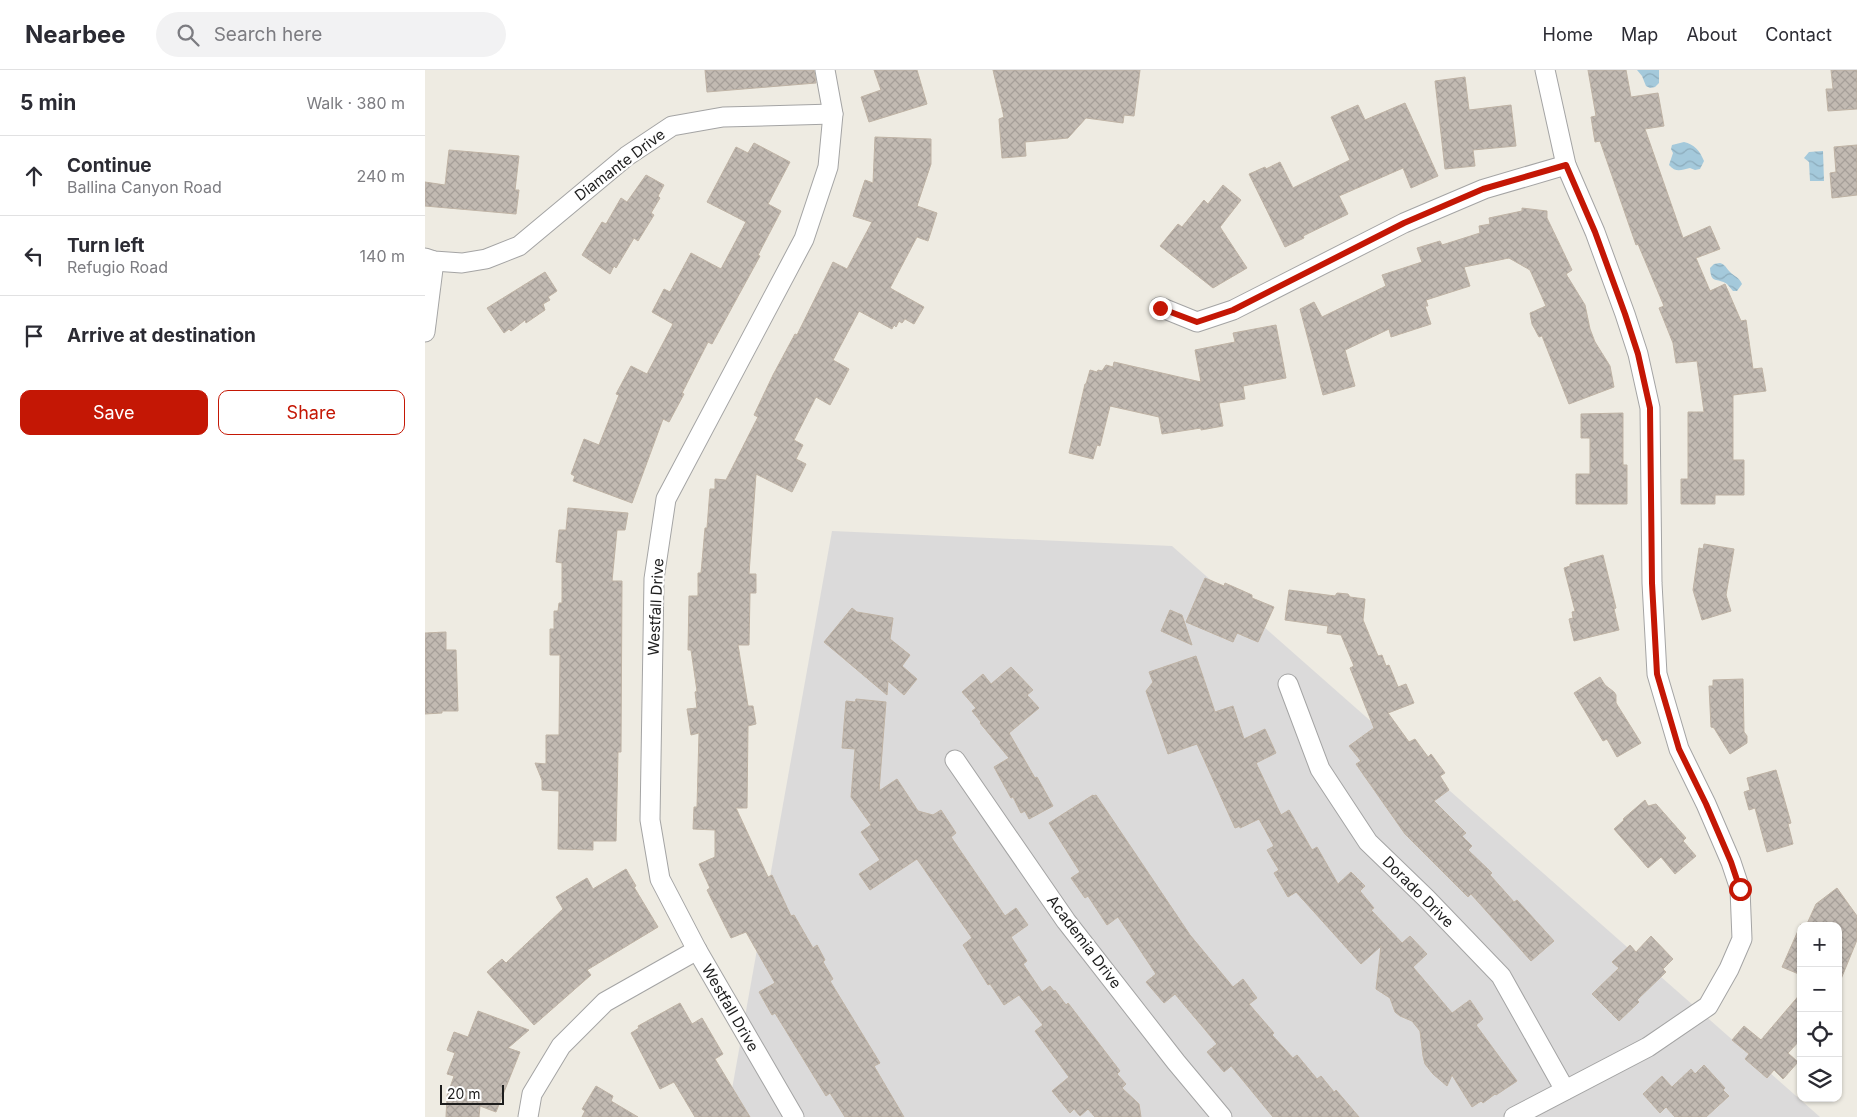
<!DOCTYPE html>
<html lang="en">
<head>
<meta charset="utf-8">
<style>
	body { margin:0; font-family:Inter,sans-serif; background:#f2f2f3; color:#2b2b33 }
	.controls { position:absolute; right:15px; bottom:15px; display:grid; overflow:hidden; border-radius:10px; box-shadow:0 1px 4px #0004 }
	.controls button { width:45px; height:45px; display:grid; place-items:center; padding:0; border:0; border-bottom:1px solid #e1e1e2; background:#fff; color:#2b2b33; font:25px sans-serif }
	.scale { position:absolute; left:15px; bottom:12px; width:64px; box-sizing:border-box; padding-left:5px; border:2px solid #1d1d1d; border-top:0; font-size:14px; line-height:18px; white-space:nowrap; color:#1d1d1d; -webkit-text-stroke:4px #fff; paint-order:stroke }
	.stop { position:absolute; width:15px; height:15px; margin:-11px; border:4px solid #c41705; border-radius:50%; background:#fff }
	.stop.end { background:#c41705; border-color:#fff; box-shadow:0 1px 5px #0008 }
	.list { margin:0; padding:0; list-style:none }
	h2 { display:flex; justify-content:space-between; align-items:center; height:65px; margin:0; padding:0 20px; font-size:21px }
	h2 small { font-size:16px; font-weight:400; color:#7c7c81 }
	.list li { display:grid; grid-template-columns:32px 1fr auto; gap:15px; align-items:center; box-sizing:border-box; height:80px; padding:0 20px; border-top:1px solid #e1e1e2 }
	.list b { display:block; font-size:19px; white-space:nowrap }
	.list p { margin:0; font-size:16px; white-space:nowrap; color:#7c7c81 }
	.list em { font-size:16px; font-style:normal; color:#7c7c81 }
	.actions { display:flex; gap:10px; padding:15px 20px }
	.actions a { flex:1; padding:11px 0; border:1px solid #c41705; border-radius:10px; text-align:center; font-size:18px; color:#c41705 }
	.actions .main { background:#c41705; color:#fff }
	.icon { flex:none; width:28px; height:28px; fill:none; stroke:currentColor; stroke-width:2; stroke-linecap:round; stroke-linejoin:round }
	.map { position:relative; flex:none; width:1432px; height:1047px; overflow:hidden }
	header { display:flex; align-items:center; gap:30px; box-sizing:border-box; height:70px; padding:0 25px; background:#fff; border-bottom:1px solid #e1e1e2 }
	header strong { font-size:24px }
	nav { display:flex; gap:28px; margin-inline-start:auto; font-size:18px }
	.search { width:350px; height:45px; background:#f2f2f3; display:flex; align-items:center; gap:12px; box-sizing:border-box; padding:0 18px; border-radius:28px; color:#7c7c81; font-size:19px }
	main { display:flex }
	aside { flex:1; background:#fff }
	.map>svg:first-child { display:block }
	.residential { fill:#dbdada }
	.water { fill:url(#water-waves) }
	.building { fill:url(#building-cross-hatch); stroke:#bfb3a5 }
	.lines { fill:none; stroke-linecap:round; stroke-linejoin:round }
	.minor-casing { stroke:#a4a4a4; stroke-width:21 }
	.minor { stroke:#fff; stroke-width:19 }
	.route { stroke:#c41705; stroke-width:6 }
	.labels { text-anchor:middle; stroke-width:4.5; stroke-linejoin:round; paint-order:stroke }
	.street-label { font-size:15px; fill:#1d1d1d; stroke:#fff }
</style>
</head>
<body>
<header>
<strong>Nearbee</strong>
<div class="search"><svg class="icon" aria-label="search" viewBox="0 0 24 24"><circle cx="10" cy="10" r="6"/><path d="M15 15l6 6"/></svg>Search here</div>
<nav><a>Home</a><a>Map</a><a>About</a><a>Contact</a></nav>
</header>
<main>
<aside>
<h2>5 min<small>Walk · 380 m</small></h2>
<ul class="list">
<li><svg class="icon" aria-label="ahead" viewBox="0 0 24 24"><path d="M12 20V5M6 11l6-6 6 6"/></svg><div><b>Continue</b><p>Ballina Canyon Road</p></div><em>240 m</em></li>
<li><svg class="icon" aria-label="left" viewBox="0 0 24 24"><path d="M17 20v-9H6M10 6l-5 5 5 5"/></svg><div><b>Turn left</b><p>Refugio Road</p></div><em>140 m</em></li>
<li><svg class="icon" aria-label="arrive" viewBox="0 0 24 24"><path d="M6 21V4h12l-3 4 3 4H6"/></svg><div><b>Arrive at destination</b></div></li>
</ul>
<div class="actions"><a class="main">Save</a><a>Share</a></div>
</aside>
<div class="map">
<svg width="1432" height="1047" viewBox="0 0 1432 1047">
	<defs>
		<pattern id="water-waves" width="16" height="10" patternUnits="userSpaceOnUse" patternTransform="scale(1.25)"><rect width="16" height="10" fill="#a4c9db"/><path d="M0 5q4-4 8 0t8 0" fill="none" stroke="#8dacbc"/></pattern>
		<pattern id="building-cross-hatch" width="8" height="8" patternUnits="userSpaceOnUse" patternTransform="scale(1.25)"><rect width="8" height="8" fill="#c2bab2"/><path d="M0 0l8 8M0 8l8-8" fill="none" stroke="#a69f99"/></pattern>
	</defs>
	<rect width="100%" height="100%" fill="#eeebe2"/>
	<polygon class="residential" points="407,461 747,476 1395,1047 302,1047"/>
	<g class="water">
		<polygon points="1212,0 1234,0 1234,13 1230,17 1225,18 1221,16 1217,6"/>
		<path d="M1259 72C1269 74 1275 81 1279 91L1275 99 1270 100 1265 98C1256 100 1251 103 1244 95L1248 83 1246 79 1247 75Z"/>
		<polygon points="1398,81 1399,111 1385,111 1384,92 1379,88 1384,82"/>
		<path d="M1295 193C1301 195 1301 198 1305 202 1310 207 1314 207 1317 214L1312 221H1308C1306 219 1304 216 1302 214 1292 207 1286 215 1285 198L1289 194Z"/>
	</g>
	<g class="building">
		<polygon points="280,0 389,0 391,13 282,22"/>
		<polygon points="449,0 492,0 502,34 444,52 436,27 456,20"/>
		<polygon points="568,0 715,0 709,46 699,45 698,53 661,48 643,68 600,72 601,86 577,88 574,49 579,47"/>
		<polygon points="1163,0 1201,0 1206,27 1233,23 1239,56 1220,59 1258,168 1285,156 1295,179 1271,188 1285,221 1300,214 1316,251 1321,250 1328,299 1337,298 1341,321 1308,325 1308,390 1319,390 1319,425 1290,425 1290,434 1256,434 1256,409 1263,409 1263,342 1279,342 1272,291 1251,293 1248,273 1234,238 1239,236 1213,174 1211,175 1175,71 1170,72 1166,47 1171,46"/>
		<polygon points="1406,0 1432,0 1432,39 1403,41 1401,19 1408,19"/>
		<polygon points="1040,7 1044,40 1086,35 1091,76 1048,80 1050,96 1020,99 1010,11"/>
		<polygon points="980,33 1013,106 986,118 978,98 914,126 923,144 878,166 879,168 860,177 824,104 840,97 841,99 855,92 868,118 925,90 906,47 933,35 940,50"/>
		<polygon points="450,67 506,69 506,94 492,136 512,143 503,171 492,167 465,218 499,237 489,254 480,249 477,253 474,251 471,257 469,255 467,259 434,241 408,290 424,299 405,335 391,327 369,370 378,375 371,389 381,394 367,422 331,404 324,504 331,504 331,523 325,523 324,575 313,575 323,636 328,636 331,654 323,656 322,738 311,738 343,807 347,805 366,846 369,845 388,878 392,875 400,890 398,892 408,909 405,911 455,993 449,996 479,1047 420,1047 405,1023 401,1026 350,943 347,945 334,922 350,913 321,862 306,868 282,820 285,818 274,794 290,787 290,760 268,759 269,737 272,737 274,663 266,665 262,639 272,638 270,622 272,621 266,580 263,580 264,526 273,526 273,503 276,503 280,458 282,458 285,419 290,419 290,409 301,410 333,347 329,345 348,305 370,264 372,265 408,192 422,199 447,152 428,146 440,110 448,113"/>
		<polygon points="329,73 365,92 343,134 356,141 333,185 335,186 287,274 283,272 257,323 259,324 244,352 238,349 207,433 148,411 150,406 146,404 159,369 174,375 194,325 191,324 206,296 222,304 248,254 227,242 239,219 245,222 266,183 296,199 321,152 282,132 311,77 323,83"/>
		<polygon points="1432,75 1432,125 1407,128 1405,103 1411,102 1409,77"/>
		<polygon points="24,80 94,86 90,120 94,120 91,144 0,136 0,112 20,115"/>
		<polygon points="221,105 239,115 233,126 235,128 226,143 229,145 213,171 209,168 191,198 189,196 185,204 157,185 177,152 181,154 196,128 202,132"/>
		<polygon points="798,115 816,130 795,157 822,198 788,218 735,176 753,154 757,157 779,130 783,134"/>
		<polygon points="1097,138 1122,141 1122,148 1147,200 1141,204 1160,235 1165,259 1170,272 1185,296 1189,317 1144,334 1117,266 1114,267 1107,254 1105,243 1121,236 1105,200 1084,188 1039,197 1045,216 1001,230 1003,236 1000,236 1006,254 966,267 964,259 920,280 930,316 898,325 875,239 889,232 897,247 961,216 957,205 997,192 992,178 1015,171 1017,175 1055,163 1054,156 1065,154 1064,148 1097,141"/>
		<polygon points="120,202 132,221 123,227 125,230 118,234 120,240 101,253 100,250 86,261 84,259 79,263 62,238"/>
		<polygon points="851,255 861,308 818,316 820,329 794,333 798,356 776,360 776,358 737,364 734,347 685,336 675,376 672,375 668,389 644,383 660,314 661,314 665,300 672,302 673,300 677,301 681,295 688,297 689,292 776,312 770,280 810,272 808,263"/>
		<polygon points="1198,343 1198,395 1202,395 1202,434 1151,434 1151,404 1165,404 1165,368 1156,368 1156,344"/>
		<polygon points="143,438 203,443 200,460 192,460 187,511 197,511 196,682 193,682 191,771 168,771 168,780 133,779 134,721 117,720 117,710 110,693 121,694 121,665 134,665 135,585 125,585 125,559 129,559 129,541 133,541 134,533 137,533 137,493 131,492 134,460 141,460"/>
		<polygon points="1279,474 1309,479 1301,525 1306,541 1277,550 1268,520 1274,478 1278,479"/>
		<polygon points="1178,485 1191,538 1189,539 1194,560 1149,571 1144,549 1148,548 1147,542 1150,541 1139,498 1145,496 1145,494"/>
		<polygon points="780,508 799,516 800,513 827,525 827,528 849,537 833,572 812,563 808,572 761,552"/>
		<polygon points="864,520 910,526 912,523 923,524 925,527 940,529 938,550 953,586 957,585 961,596 964,595 973,617 981,614 989,633 963,643 984,672 990,669 1003,687 1006,684 1020,703 1015,706 1024,720 1009,731 1041,763 1037,766 1047,776 1043,780 1067,803 1065,805 1089,832 1092,830 1129,871 1106,891 1046,824 1043,827 980,764 931,694 936,691 924,676 949,658 925,598 929,596 916,565 902,563 903,556 860,550"/>
		<polygon points="427,538 432,542 468,548 465,569 485,585 477,596 492,609 479,625 463,611 462,625 399,572"/>
		<polygon points="745,540 757,545 767,575 736,561"/>
		<polygon points="21,562 21,580 31,580 33,641 17,641 17,643 0,644 0,563"/>
		<polygon points="771,586 790,642 808,636 819,669 840,659 851,683 831,693 856,745 864,740 887,780 892,777 913,814 926,802 940,816 935,821 949,838 946,840 977,873 985,866 1002,884 988,897 1027,943 1045,930 1058,949 1051,955 1092,1011 1071,1025 1070,1024 1058,1033 1056,1031 1047,1037 1027,1005 1022,1016 1008,1004 1000,994 998,986 995,961 987,951 975,946 970,942 965,928 951,919 956,876 936,894 871,822 863,827 849,803 854,800 842,780 849,776 834,749 815,758 815,756 810,758 772,674 743,684 721,621 728,612 724,602"/>
		<polygon points="586,597 608,620 602,625 614,638 584,663 610,708 612,707 628,736 604,749 600,741 596,743 588,727 586,728 569,697 584,688 555,653 556,652 547,641 551,638 537,622 558,604 566,614"/>
		<polygon points="1175,607 1180,615 1189,622 1191,625 1191,633 1216,673 1192,687 1182,669 1178,671 1149,623"/>
		<polygon points="1318,609 1319,662 1322,666 1322,673 1305,684 1289,658 1286,657 1284,616 1288,616 1288,610"/>
		<polygon points="431,629 461,632 454,721 472,709 493,741 508,745 516,740 531,763 526,767 580,846 591,838 603,855 586,867 602,891 598,894 617,922 625,916 629,921 630,920 641,935 643,933 695,1001 692,1004 701,1014 697,1018 714,1034 716,1047 670,1047 663,1039 655,1046 649,1039 645,1043 627,1021 644,1007 610,961 618,955 594,925 579,935 565,914 563,915 538,875 547,868 492,789 445,820 434,804 455,790 436,762 446,755 426,727 430,679 417,678 421,631 430,632"/>
		<polygon points="1351,700 1366,753 1363,754 1368,774 1342,782 1330,738 1324,740 1319,722 1325,720 1322,708"/>
		<polygon points="668,725 669,726 671,725 765,865 808,917 818,909 832,928 824,934 849,963 847,965 868,988 872,985 892,1009 896,1006 909,1022 911,1020 934,1047 848,1047 806,996 799,1002 782,982 792,974 750,924 739,933 721,912 731,904 693,847 682,855 663,826 660,828 646,808 655,802 624,753"/>
		<polygon points="1220,730 1223,736 1231,734 1261,768 1258,771 1271,786 1250,804 1236,787 1223,798 1189,759 1199,750 1198,749"/>
		<polygon points="201,799 211,816 209,817 233,857 162,900 166,905 109,955 62,902 77,889 81,893 138,839 131,827 162,808 168,819"/>
		<polygon points="1412,818 1432,846 1432,870 1414,914 1413,856 1381,856 1391,834"/>
		<polygon points="1376,854 1376,905 1357,897"/>
		<polygon points="1226,866 1248,889 1238,899 1241,902 1212,930 1214,932 1194,951 1167,924 1194,898 1187,892 1205,875 1211,882"/>
		<polygon points="1376,923 1376,969 1363,983 1373,992 1358,1009 1349,1000 1342,1008 1320,989 1324,984 1307,970 1319,956 1336,970"/>
		<polygon points="255,933 267,954 277,948 298,984 290,989 325,1047 270,1047 249,1012 235,1019 206,963 214,958 213,956"/>
		<polygon points="53,941 104,960 83,978 95,982 71,1042 55,1036 54,1047 21,1047 22,1026 29,1006 22,1004 30,983 22,980 29,962 43,967"/>
		<polygon points="1279,995 1300,1018 1298,1020 1304,1026 1281,1047 1250,1047 1241,1037 1235,1043 1218,1024 1237,1006 1247,1017 1266,999 1270,1004"/>
		<polygon points="171,1016 188,1026 186,1031 213,1047 157,1047 160,1041 157,1039"/>
	</g>
	<g class="lines">
		<g class="minor-casing">
			<g id="minor">
				<polyline points="0,188 9,191 37,193 61,189 94,176 202,86 247,56 298,47 408,44"/>
				<polyline points="735,237 772,252 808,240 979,153 1059,119 1141,95"/>
				<polyline points="0,262 9,191"/>
				<polyline points="863,614 895,699 943,772 1001,828 1076,906 1140,1020"/>
				<polyline points="530,690 641,851 751,992 797,1047"/>
				<polyline points="103,1047 107,1024 136,976 180,932 272,880"/>
				<polyline points="369,1047 272,880 235,809 225,750 229,509 241,429 379,169 403,97 408,44 400,0"/>
				<polyline points="1089,1047 1223,977 1283,936 1304,899 1317,869 1315,819 1306,792 1281,734 1254,679 1232,604 1227,513 1225,338 1213,284 1200,244 1170,162 1141,95 1120,0"/>
			</g>
		</g>
		<use href="#minor" class="minor"/>
	</g>
	<g class="lines">
		<polyline class="route" points="735,238 772,252 808,240 979,153 1058,119 1141,95 1170,162 1200,244 1213,284 1225,338 1227,513 1232,604 1254,679 1281,734 1306,792 1315,819"/>
	</g>
	<g class="labels">
		<g class="street-label">
			<text transform="translate(195 95) rotate(-37)" y="5">Diamante Drive</text>
			<text transform="translate(231 537) rotate(-87)" y="5">Westfall Drive</text>
			<text transform="translate(993 822) rotate(45)" y="5">Dorado Drive</text>
			<text transform="translate(659 872) rotate(53)" y="5">Academia Drive</text>
			<text transform="translate(305 938) rotate(60)" y="5">Westfall Drive</text>
		</g>
	</g>
</svg>
<div class="controls">
<button>+</button>
<button>−</button>
<button><svg class="icon" aria-label="locate" viewBox="0 0 24 24"><circle cx="12" cy="12" r="6"/><path d="M12 2v4M12 18v4M2 12h4M18 12h4"/></svg></button>
<button><svg class="icon" aria-label="layers" viewBox="0 0 24 24"><path d="M12 4l9 5-9 5-9-5zM3 14l9 5 9-5"/></svg></button>
</div>
<div class="scale">20 m</div>
<div class="stop" style="left:1315px;top:819px"></div>
<div class="stop end" style="left:735px;top:238px"></div>
</div>
</main>
</body>
</html>
